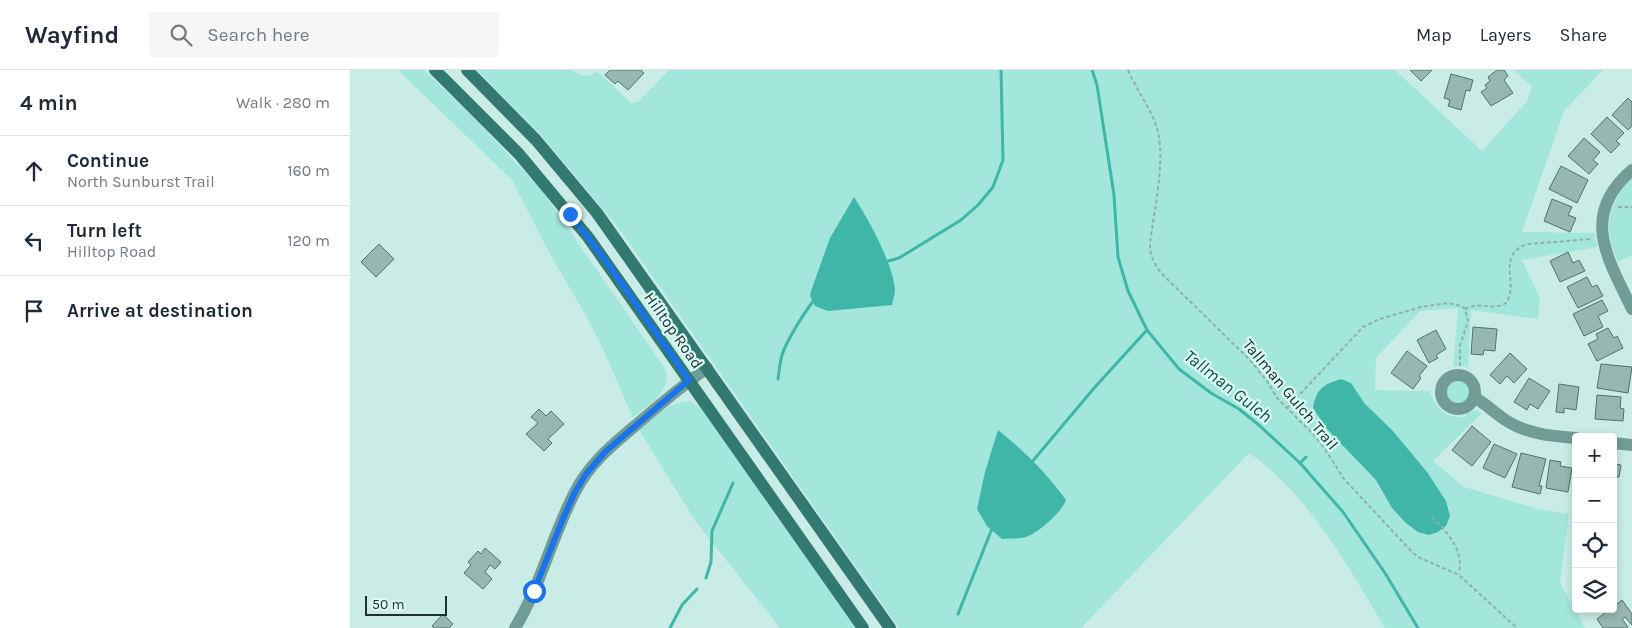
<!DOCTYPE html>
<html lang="en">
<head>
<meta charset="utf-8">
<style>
	body { margin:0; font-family:Karla,sans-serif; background:#f6f6f7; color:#1f2937 }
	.controls { position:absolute; right:15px; bottom:15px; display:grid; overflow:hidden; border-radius:5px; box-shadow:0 2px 8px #0003 }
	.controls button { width:45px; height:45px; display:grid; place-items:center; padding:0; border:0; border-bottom:1px solid #e0e1e3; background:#fff; color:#1f2937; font:25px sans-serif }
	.scale { position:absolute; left:15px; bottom:12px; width:82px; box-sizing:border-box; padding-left:5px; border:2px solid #212f2d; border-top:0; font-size:14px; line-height:18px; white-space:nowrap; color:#212f2d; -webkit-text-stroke:4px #d7faf4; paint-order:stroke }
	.stop { position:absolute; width:15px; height:15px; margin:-11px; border:4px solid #1a73e8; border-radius:50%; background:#fff }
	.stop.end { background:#1a73e8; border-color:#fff; box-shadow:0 1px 5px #0008 }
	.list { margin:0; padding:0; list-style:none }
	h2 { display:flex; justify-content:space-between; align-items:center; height:65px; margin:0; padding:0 20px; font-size:21px }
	h2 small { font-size:16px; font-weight:400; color:#747a83 }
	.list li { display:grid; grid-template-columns:32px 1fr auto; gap:15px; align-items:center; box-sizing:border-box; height:70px; padding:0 20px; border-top:1px solid #e0e1e3 }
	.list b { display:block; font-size:19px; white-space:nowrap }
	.list p { margin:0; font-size:16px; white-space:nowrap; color:#747a83 }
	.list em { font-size:16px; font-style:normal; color:#747a83 }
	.icon { flex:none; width:28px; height:28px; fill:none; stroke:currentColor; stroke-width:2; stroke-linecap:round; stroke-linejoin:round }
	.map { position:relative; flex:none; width:1282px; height:558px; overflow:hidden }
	header { display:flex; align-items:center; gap:30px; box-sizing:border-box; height:70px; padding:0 25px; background:#fff; border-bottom:1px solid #e0e1e3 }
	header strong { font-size:24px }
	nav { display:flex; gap:28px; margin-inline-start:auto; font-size:18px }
	.search { width:350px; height:45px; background:#f6f6f7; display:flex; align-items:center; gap:12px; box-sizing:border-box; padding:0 18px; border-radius:5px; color:#747a83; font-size:19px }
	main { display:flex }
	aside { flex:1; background:#fff }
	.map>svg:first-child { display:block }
	.green { fill:#a2e6dc }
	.water { fill:#3fb6a8 }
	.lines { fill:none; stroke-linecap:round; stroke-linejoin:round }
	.stream { stroke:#3fb6a8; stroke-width:3 }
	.building { fill:#96b7b2; stroke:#52716c }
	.path { stroke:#93afaa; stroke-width:2; stroke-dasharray:4 2.5; stroke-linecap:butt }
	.street { stroke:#719d96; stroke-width:12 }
	.secondary { stroke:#327a71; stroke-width:12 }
	.route { stroke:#1a73e8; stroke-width:6 }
	.labels { text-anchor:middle; stroke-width:4.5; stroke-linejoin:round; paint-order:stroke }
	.street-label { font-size:16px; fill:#212f2d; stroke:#d7faf4 }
	.water-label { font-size:18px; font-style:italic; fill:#1b4d47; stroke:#d7faf4 }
</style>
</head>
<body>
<header>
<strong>Wayfind</strong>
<div class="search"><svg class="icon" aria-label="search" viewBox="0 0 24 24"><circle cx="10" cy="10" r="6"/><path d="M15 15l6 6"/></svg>Search here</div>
<nav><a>Map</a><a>Layers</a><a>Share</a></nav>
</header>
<main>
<aside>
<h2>4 min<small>Walk · 280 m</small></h2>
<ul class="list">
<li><svg class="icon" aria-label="ahead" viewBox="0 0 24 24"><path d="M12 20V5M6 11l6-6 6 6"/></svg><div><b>Continue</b><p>North Sunburst Trail</p></div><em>160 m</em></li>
<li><svg class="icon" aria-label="left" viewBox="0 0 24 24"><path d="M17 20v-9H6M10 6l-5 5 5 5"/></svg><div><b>Turn left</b><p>Hilltop Road</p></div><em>120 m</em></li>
<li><svg class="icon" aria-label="arrive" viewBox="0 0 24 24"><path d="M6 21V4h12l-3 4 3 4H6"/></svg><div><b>Arrive at destination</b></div></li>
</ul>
</aside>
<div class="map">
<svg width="1282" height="558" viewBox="0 0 1282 558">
	<rect width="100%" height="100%" fill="#caece6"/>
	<g class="green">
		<path d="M48 0H74L128 52 193 122 314 297C326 319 297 336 283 348L253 279 235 244 201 186 162 110Z"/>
		<path d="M127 0H222C230 7 239 8 247 1L281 33 288 32 319 0H1045L1132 81 1178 30 1182 16 1163 0H1253L1214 41 1172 162 1245 163 1247 177 1172 190 1190 228 1188 249 1121 240 1118 298 1112 296 1103 297 1108 238 1070 241 1026 288 1025 320 1080 321C1086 339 1095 349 1116 347L1117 343 1126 340 1132 343 1083 391 1114 417 1188 439 1219 444 1210 513 1235 558H1035C997 495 960 426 899 383L731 558H549L267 156 191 65Z"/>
		<path d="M1282 108V185L1268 192C1253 161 1257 132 1282 108Z"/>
		<circle cx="1108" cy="322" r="13"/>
		<path d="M340 331 351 338 505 558H430L346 452 289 360C307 345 315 334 340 331Z"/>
	</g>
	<g class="water">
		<path d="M504 127C519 150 542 192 545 219 545 224 543 230 542 235L478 241 465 236 460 226 461 221 480 168Z"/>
		<path d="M991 309 1001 313 1015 334 1042 360 1077 402 1096 431 1100 446 1096 456 1088 462 1079 465 1068 462 1056 453 1042 438 1026 410 977 359 963 338C966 319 974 314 991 309Z"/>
		<path d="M648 360C675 382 696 402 716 430 712 442 688 463 676 467 669 469 659 468 652 469L637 456 627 439 635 402Z"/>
	</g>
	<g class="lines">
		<g class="stream">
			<polyline points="742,0 747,15 764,125 768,187 778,221 797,260 829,299 861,323 889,339 910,356 950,393 993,442 1035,503 1068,558"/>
			<polyline points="535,192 549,188 611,150 628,135 643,117 653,90 651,0"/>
			<path d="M428 309C429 301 430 292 432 285 437 270 455 241 465 229"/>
			<polyline points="681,393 745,317 797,260"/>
			<polyline points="950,393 956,387"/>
			<polyline points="356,508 361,492 362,461 383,413"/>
			<polyline points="608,544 643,456"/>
			<polyline points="320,558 332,535 347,519"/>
		</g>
	</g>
	<g class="building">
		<polygon points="260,0 291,0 294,3 278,20 268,11 265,14 255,5"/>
		<polygon points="1060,0 1082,0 1071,11"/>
		<polygon points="1147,0 1154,0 1158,6 1154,10 1163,23 1141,36 1131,22 1137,18 1135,15 1140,11 1138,7"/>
		<polygon points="1101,4 1123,10 1120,21 1116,20 1111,40 1098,36 1100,30 1094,28"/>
		<polygon points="1278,28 1282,32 1282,56 1278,60 1262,45"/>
		<polygon points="1257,47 1274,63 1266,71 1270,74 1261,83 1241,64"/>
		<polygon points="1234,68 1250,82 1243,90 1248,94 1239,104 1218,86"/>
		<polygon points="1211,96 1238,110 1227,133 1199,119"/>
		<polygon points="1202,129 1222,137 1218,145 1226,148 1220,162 1194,151"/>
		<polygon points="29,174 44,189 26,207 11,192"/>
		<polygon points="1218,182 1223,193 1229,190 1235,201 1210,212 1200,191"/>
		<polygon points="1237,207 1242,217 1247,215 1253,226 1228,238 1217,217"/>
		<polygon points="1252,230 1258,241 1248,246 1253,257 1234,266 1223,244"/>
		<polygon points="1123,257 1147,259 1145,281 1134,280 1133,285 1121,284"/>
		<polygon points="1258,258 1264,268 1267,266 1273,278 1247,291 1238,274 1248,269 1246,264"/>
		<polygon points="1086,260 1096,279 1086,285 1088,288 1079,293 1067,270"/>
		<polygon points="1057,281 1077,296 1069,306 1071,308 1063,319 1041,303"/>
		<polygon points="1160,283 1177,299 1164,313 1157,306 1150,314 1140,305"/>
		<polygon points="1251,294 1282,297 1278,323 1247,318"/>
		<polygon points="1179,308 1200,321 1188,339 1180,334 1177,340 1164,332"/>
		<polygon points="1209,314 1229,317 1226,340 1214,338 1214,343 1206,342"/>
		<polygon points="1247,325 1271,327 1270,338 1274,339 1273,351 1245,349"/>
		<polygon points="189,339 196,346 201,341 214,354 198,369 202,373 194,381 176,364 188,353 181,347"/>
		<polygon points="1122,356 1141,372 1122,396 1102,380"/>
		<polygon points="1144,374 1167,384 1155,408 1133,398"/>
		<polygon points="1171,383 1196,389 1189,416 1192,416 1190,424 1162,417"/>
		<polygon points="1200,390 1211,392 1210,396 1222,398 1218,422 1196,418"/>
		<polygon points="1263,394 1271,395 1269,407 1264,407 1263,413"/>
		<polygon points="135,478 151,492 145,499 140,495 135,502 142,509 133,519 114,503 121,495 118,492 128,481 131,484"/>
		<polygon points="1272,530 1282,544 1282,555 1275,547 1272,549 1278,557 1276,558 1253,558 1247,549 1260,539 1263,539 1263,537"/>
		<polygon points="93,544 103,554 99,558 84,558 82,556"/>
	</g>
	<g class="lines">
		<g class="path">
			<path d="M778 0C786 19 799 36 806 55 817 86 804 140 800 173 800 186 804 193 811 203L899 289 917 311 927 328 962 363 973 376 994 409 1063 483 1070 488 1109 505 1167 558"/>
			<polyline points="1268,137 1282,137"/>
			<path d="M1115 239C1132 230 1141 242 1156 233 1170 214 1145 186 1177 174L1241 169"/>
			<polyline points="937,338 1013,257 1030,249 1071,237 1098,233 1111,236 1115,239 1118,251 1110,276 1110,297"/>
			<path d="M1082 447C1098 463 1114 480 1109 504"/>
		</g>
		<g class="street">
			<path d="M1282 100C1229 145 1258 189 1282 239"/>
			<circle cx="1108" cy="322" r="17"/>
			<path d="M1124 327C1136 334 1146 344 1157 351 1177 364 1202 366 1226 368"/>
			<polyline points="1263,373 1282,375"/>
			<path d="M165 558C191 515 202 466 225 422 239 394 262 375 286 355 309 335 332 316 357 298"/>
		</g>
		<g class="secondary">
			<polyline points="85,0 169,84 238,167 513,558"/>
			<polyline points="117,0 186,70 247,143 540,558"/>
		</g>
	</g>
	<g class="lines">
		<polyline class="route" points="184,521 212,451 225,422 236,404 256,381 339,310 255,190 220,144"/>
	</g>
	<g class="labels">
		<g class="street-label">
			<text transform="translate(324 260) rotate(55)" y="6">Hilltop Road</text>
			<text transform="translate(941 324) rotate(50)" y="6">Tallman Gulch Trail</text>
		</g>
		<g class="water-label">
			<text transform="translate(878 316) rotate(38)" y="6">Tallman Gulch</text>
		</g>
	</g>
</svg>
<div class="controls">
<button>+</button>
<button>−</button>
<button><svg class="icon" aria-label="locate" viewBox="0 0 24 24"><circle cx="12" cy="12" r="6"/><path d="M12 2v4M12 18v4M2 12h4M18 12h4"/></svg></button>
<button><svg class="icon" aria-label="layers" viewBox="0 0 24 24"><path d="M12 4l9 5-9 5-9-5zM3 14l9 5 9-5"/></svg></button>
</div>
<div class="scale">50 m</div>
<div class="stop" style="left:184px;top:521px"></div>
<div class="stop end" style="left:220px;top:144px"></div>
</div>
</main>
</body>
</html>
